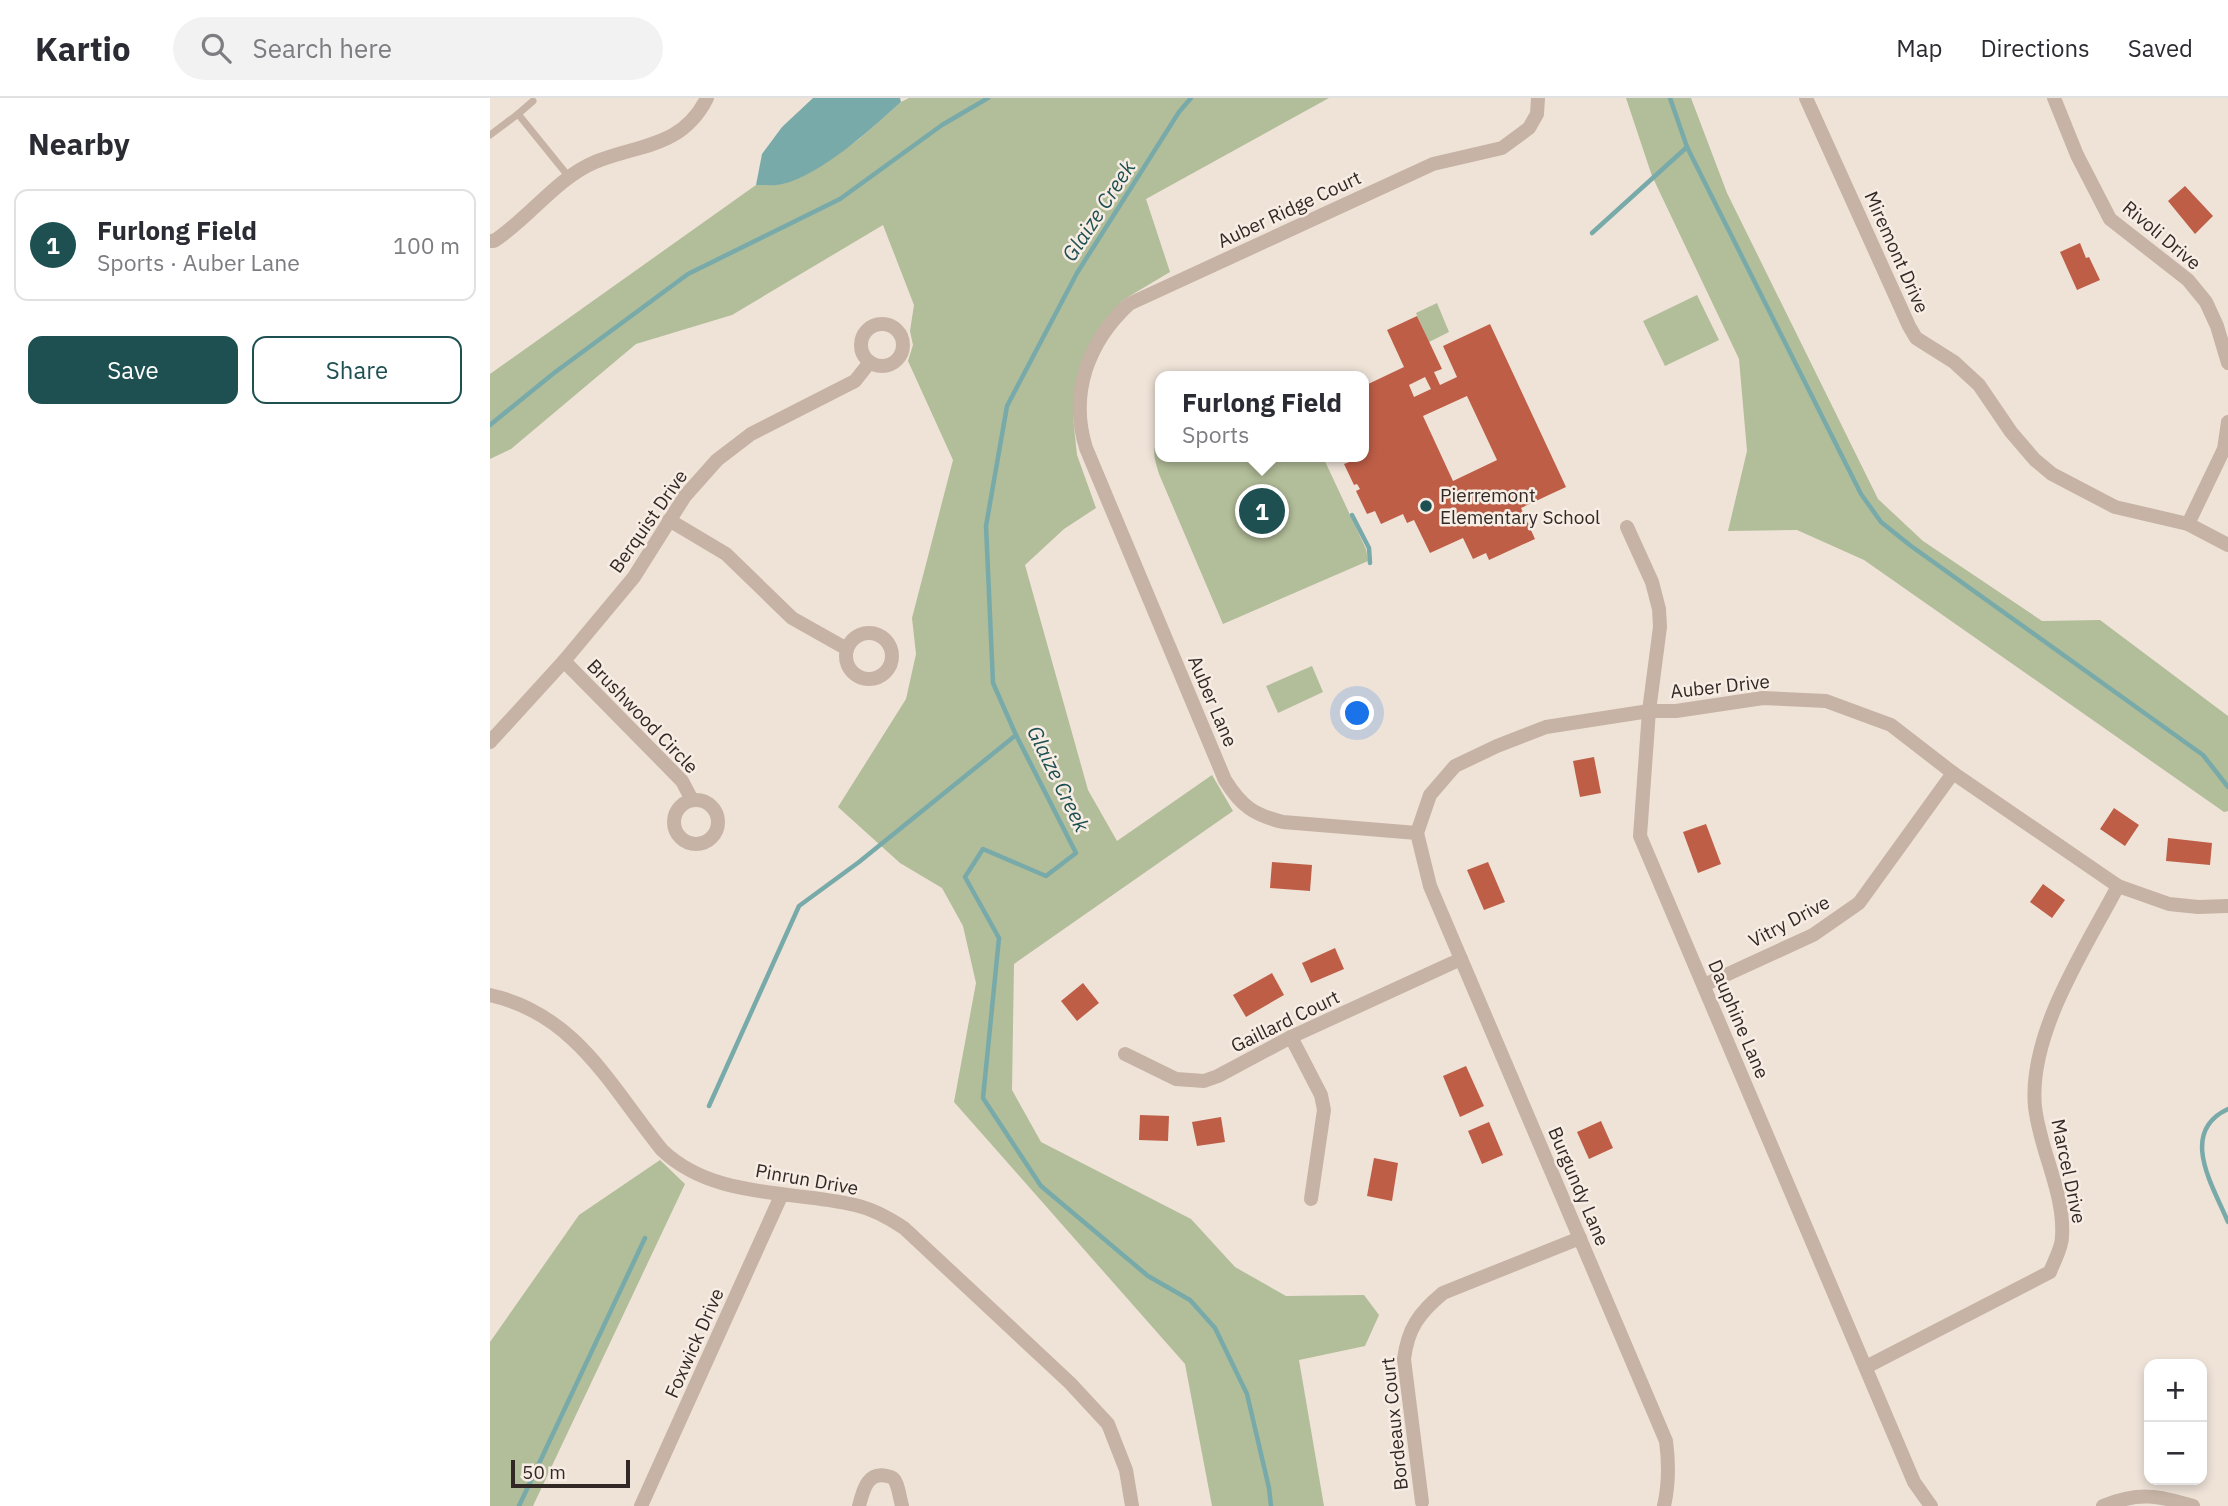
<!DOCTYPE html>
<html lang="en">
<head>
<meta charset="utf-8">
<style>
	body { margin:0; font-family:"IBM Plex Sans",sans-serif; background:#f2f2f3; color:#2b2b33 }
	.controls { position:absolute; right:21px; bottom:21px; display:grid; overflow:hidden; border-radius:14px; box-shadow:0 4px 10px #0003 }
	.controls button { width:63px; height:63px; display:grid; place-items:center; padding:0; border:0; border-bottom:2px solid #e1e1e2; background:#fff; color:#2b2b33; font:35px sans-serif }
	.scale { position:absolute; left:21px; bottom:18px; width:119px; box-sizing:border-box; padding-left:7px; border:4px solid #322926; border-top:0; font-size:19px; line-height:24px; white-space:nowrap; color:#322926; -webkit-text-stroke:5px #f7ede4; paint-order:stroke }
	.you { position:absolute; left:868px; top:616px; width:24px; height:24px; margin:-18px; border:5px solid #fff; border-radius:50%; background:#1a73e8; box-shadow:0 0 0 10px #1a73e833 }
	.badge { display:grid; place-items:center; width:46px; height:46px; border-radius:50%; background:#1e5051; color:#fff; font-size:23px; font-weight:700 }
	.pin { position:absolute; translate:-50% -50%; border:4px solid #fff; box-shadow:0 2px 7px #0006 }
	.popup { position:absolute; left:665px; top:273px; width:214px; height:91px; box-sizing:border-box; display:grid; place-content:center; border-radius:14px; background:#fff; filter:drop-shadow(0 2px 5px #0005); font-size:23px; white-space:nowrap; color:#7c7c81 }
	.popup b { font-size:26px; color:#2b2b33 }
	.popup::after { content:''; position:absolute; left:50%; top:100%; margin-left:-14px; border:14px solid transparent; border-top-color:#fff }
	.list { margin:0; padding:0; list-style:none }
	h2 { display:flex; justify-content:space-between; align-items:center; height:91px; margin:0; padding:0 28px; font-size:30px }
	h2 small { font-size:23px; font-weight:400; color:#7c7c81 }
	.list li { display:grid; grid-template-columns:46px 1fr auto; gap:21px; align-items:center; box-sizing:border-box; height:112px; margin:0 14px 14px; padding:0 14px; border:2px solid #e1e1e2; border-radius:14px }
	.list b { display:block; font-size:26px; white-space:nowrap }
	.list p { margin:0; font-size:23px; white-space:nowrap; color:#7c7c81 }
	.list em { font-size:23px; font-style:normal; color:#7c7c81 }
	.actions { display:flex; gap:14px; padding:21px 28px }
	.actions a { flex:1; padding:16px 0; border:2px solid #1e5051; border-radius:14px; text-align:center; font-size:24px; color:#1e5051 }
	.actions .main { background:#1e5051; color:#fff }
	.icon { flex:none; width:38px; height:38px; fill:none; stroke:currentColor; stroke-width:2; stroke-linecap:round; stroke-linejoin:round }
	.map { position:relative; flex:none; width:1738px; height:1408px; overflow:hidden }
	header { display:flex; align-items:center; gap:42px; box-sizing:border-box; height:98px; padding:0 35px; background:#fff; border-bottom:2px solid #e1e1e2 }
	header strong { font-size:33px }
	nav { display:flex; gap:38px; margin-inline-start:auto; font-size:24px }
	.search { width:490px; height:63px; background:#f2f2f3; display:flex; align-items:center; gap:18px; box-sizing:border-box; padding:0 24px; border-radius:38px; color:#7c7c81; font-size:26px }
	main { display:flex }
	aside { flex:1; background:#fff }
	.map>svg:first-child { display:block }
	.green { fill:#b2bd99 }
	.water { fill:#79aaaa }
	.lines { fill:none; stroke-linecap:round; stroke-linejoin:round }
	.stream { stroke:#79aaaa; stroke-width:4.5 }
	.building { fill:#be5e47; fill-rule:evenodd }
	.lane { stroke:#c6b3a5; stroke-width:7 }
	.street { stroke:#c6b3a5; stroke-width:14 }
	.poi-dot { fill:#1e5051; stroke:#f7ede4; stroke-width:2.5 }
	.labels { text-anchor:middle; stroke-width:5; stroke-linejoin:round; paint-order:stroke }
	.street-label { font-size:19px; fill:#322926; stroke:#f7ede4 }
	.poi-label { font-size:19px; fill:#322926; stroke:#f7ede4; text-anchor:start }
	.water-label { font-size:21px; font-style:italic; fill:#1e5051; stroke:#f7ede4 }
</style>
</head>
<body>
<header>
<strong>Kartio</strong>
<div class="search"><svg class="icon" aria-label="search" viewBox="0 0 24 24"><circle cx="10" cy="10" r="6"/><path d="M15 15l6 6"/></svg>Search here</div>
<nav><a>Map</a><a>Directions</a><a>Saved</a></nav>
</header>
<main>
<aside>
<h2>Nearby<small></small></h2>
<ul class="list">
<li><span class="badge">1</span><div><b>Furlong Field</b><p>Sports · Auber Lane</p></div><em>100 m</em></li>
</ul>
<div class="actions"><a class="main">Save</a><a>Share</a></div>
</aside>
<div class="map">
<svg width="1738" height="1408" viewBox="0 0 1738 1408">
	<rect width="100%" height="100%" fill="#efe3d8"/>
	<g class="green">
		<polygon points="419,0 839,0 656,101 680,174 633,202 616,222 583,319 587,357 606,410 574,431 535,467 598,692 627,743 722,677 743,713 524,866 522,992 551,1044 701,1121 745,1169 796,1198 874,1197 889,1217 875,1248 809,1262 834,1408 722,1408 695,1266 464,1004 486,885 473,828 452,790 410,765 348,709 416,601 426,556 422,520 463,362 418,263 423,247 420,233 424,207 393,127 242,217 146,246 21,351 0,361 0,276 266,87 293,86 321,73 369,41 411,4"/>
		<polygon points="1136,0 1201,0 1237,95 1388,401 1433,443 1552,523 1610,522 1738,618 1738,713 1734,714 1374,462 1307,432 1238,433 1257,353 1249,261 1162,78"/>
		<polygon points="1207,197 1229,242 1175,268 1153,223"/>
		<polygon points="947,205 959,234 939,244 926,215"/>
		<path d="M670 340V359H833L876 451 878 463 733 526 669 376C665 362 660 351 670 340Z"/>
		<polygon points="822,568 833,594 788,615 776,588"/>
		<polygon points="170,1062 195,1086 43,1408 0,1408 0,1244 89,1117"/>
	</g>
	<path class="water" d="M323 0H410L411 4C381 31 332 76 293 86 285 88 274 87 266 87L272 56 292 29Z"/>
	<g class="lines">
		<g class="stream">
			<polyline points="701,0 689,14 587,175 517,308 496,428 503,585 526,637 586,755 556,778 493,751 475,779 509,840 493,1000 551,1088 658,1178 700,1202 725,1230 757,1296 779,1390 781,1408"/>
			<polyline points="1180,0 1197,49 1371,396 1391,424 1421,448 1713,657 1738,689"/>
			<polyline points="1102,135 1197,49"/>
			<polyline points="0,327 64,275 198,176 350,101 452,27 498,0"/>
			<polyline points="862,417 879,450 880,465"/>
			<polyline points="219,1008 309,808 369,764 526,637"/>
			<path d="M1738 1011C1688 1034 1723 1088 1738 1124"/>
			<polyline points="29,1408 155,1140"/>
		</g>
	</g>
	<g class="building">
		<polygon points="1695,88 1723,118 1705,136 1678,103"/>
		<polygon points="1590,145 1596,160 1599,159 1610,182 1587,192 1570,154"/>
		<path d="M927 218 952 271 944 274 950 287 967 279 953 248 1000 226 1076 389 1031 410 1045 441 999 462 996 455 983 461 973 440 940 455 924 422 917 425 913 416 891 426 885 413 877 416 866 393 870 391 867 386 864 387 854 366 862 363 860 359H874V339L876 338 874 324 877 322 874 315V288L914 269 897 232ZM935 279 941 291 924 299 919 287ZM977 298 1007 362 963 383 933 318Z"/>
		<polygon points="1104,659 1111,695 1090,699 1083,663"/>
		<polygon points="1624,710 1649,727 1635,748 1610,731"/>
		<polygon points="1216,726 1231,766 1208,775 1193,734"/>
		<polygon points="1678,740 1722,745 1720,767 1676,763"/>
		<polygon points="782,764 822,767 820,793 780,790"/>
		<polygon points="998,764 1015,804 994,812 977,772"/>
		<polygon points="1553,786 1575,802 1562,820 1540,804"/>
		<polygon points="845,850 854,871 821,885 812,865"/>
		<polygon points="782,875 794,897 756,919 743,897"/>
		<polygon points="593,885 609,905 587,923 571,903"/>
		<polygon points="976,968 994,1008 970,1019 953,978"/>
		<polygon points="650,1017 679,1018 678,1043 649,1042"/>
		<polygon points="731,1019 735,1044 707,1048 702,1024"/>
		<polygon points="1111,1023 1123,1050 1099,1061 1087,1034"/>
		<polygon points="999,1024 1013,1057 992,1066 978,1033"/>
		<polygon points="884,1060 908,1065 902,1103 877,1098"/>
	</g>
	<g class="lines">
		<g class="lane">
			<polyline points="28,16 43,3"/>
			<polyline points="0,37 28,16 79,79"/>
		</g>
		<g class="street">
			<path d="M1048 0 1047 16 1039 30 1012 50 943 66 639 206C598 244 579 296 596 350L735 682C751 708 764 717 793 724L927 735 940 788 1176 1343C1179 1365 1179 1386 1174 1408"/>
			<polyline points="1316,0 1419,228 1426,240 1464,264 1489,287 1521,334 1545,362 1562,376 1625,409 1698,426 1738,447"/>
			<polyline points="1564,0 1587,57 1620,121 1698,182 1716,204 1727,228 1738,265"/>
			<path d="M0 143H4C39 120 67 80 105 64 149 46 192 50 217 0"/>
			<circle cx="392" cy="247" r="21"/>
			<polyline points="179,422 236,456 302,520 357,551"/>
			<polyline points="1698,426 1734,351 1738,324"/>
			<polyline points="1137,429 1162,484 1169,511 1170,529 1159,613 1150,738 1424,1384 1441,1408"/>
			<circle cx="379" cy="558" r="23"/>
			<polyline points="74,563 192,683 202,702"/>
			<polyline points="0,644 74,563 144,479 195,398 227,362 261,336 365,283 380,264"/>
			<circle cx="206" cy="724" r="22"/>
			<polyline points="927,735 940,697 965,668 1007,648 1056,629 1159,613 1186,613 1273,600 1336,603 1401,627 1463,675 1628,788 1679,806 1708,809 1738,808"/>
			<polyline points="1214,887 1323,837 1369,805 1463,675"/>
			<path d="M0 897C86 916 121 989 172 1052 223 1101 301 1092 365 1107 383 1111 399 1120 414 1130L580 1285 618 1326 636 1372 642 1408"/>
			<polyline points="801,939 831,997 834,1012 821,1101"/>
			<polyline points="635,956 686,981 714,983 728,978 801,939 971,861"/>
			<path d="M1376 1269 1560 1174C1564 1163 1572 1150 1572 1139 1575 1095 1550 1053 1545 1009 1538 936 1595 851 1628 788"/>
			<path d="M932 1404 914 1261C918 1230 929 1215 953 1195L1090 1140"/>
			<polyline points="151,1408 291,1098"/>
			<path d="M369 1408C373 1393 377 1373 397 1378 402 1379 404 1380 406 1385 409 1391 410 1401 412 1408"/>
			<path d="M1613 1408C1648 1394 1668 1397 1703 1408"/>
		</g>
	</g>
	<circle class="poi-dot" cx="936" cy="408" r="7"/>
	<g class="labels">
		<g class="street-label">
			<text transform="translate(799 111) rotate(-25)" y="7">Auber Ridge Court</text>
			<text transform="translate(1672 137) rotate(40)" y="7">Rivoli Drive</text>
			<text transform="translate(1407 154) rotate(66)" y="7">Miremont Drive</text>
			<text transform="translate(158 423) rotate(-55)" y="7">Berquist Drive</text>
			<text transform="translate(1230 588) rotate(-6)" y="7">Auber Drive</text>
			<text transform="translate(723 603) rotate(67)" y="7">Auber Lane</text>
			<text transform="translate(153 618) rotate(46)" y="7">Brushwood Circle</text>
			<text transform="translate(1299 823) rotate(-28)" y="7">Vitry Drive</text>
			<text transform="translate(1249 921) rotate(67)" y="7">Dauphine Lane</text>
			<text transform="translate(795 923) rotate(-26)" y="7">Gaillard Court</text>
			<text transform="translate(1579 1073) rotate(78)" y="7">Marcel Drive</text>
			<text transform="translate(317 1081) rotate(10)" y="7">Pinrun Drive</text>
			<text transform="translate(1089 1088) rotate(67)" y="7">Burgundy Lane</text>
			<text transform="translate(204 1245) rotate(-66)" y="7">Foxwick Drive</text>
			<text transform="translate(904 1326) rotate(-96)" y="7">Bordeaux Court</text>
		</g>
		<g class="poi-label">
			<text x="950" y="404">Pierremont<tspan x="950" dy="22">Elementary School</tspan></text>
		</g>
		<g class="water-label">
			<text transform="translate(609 113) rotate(-57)" y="7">Glaize Creek</text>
			<text transform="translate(568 681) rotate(64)" y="7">Glaize Creek</text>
		</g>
	</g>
</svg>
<div class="controls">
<button>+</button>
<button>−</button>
</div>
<div class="scale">50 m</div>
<div class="you"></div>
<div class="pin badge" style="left:772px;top:413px">1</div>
<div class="popup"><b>Furlong Field</b>Sports</div>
</div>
</main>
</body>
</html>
